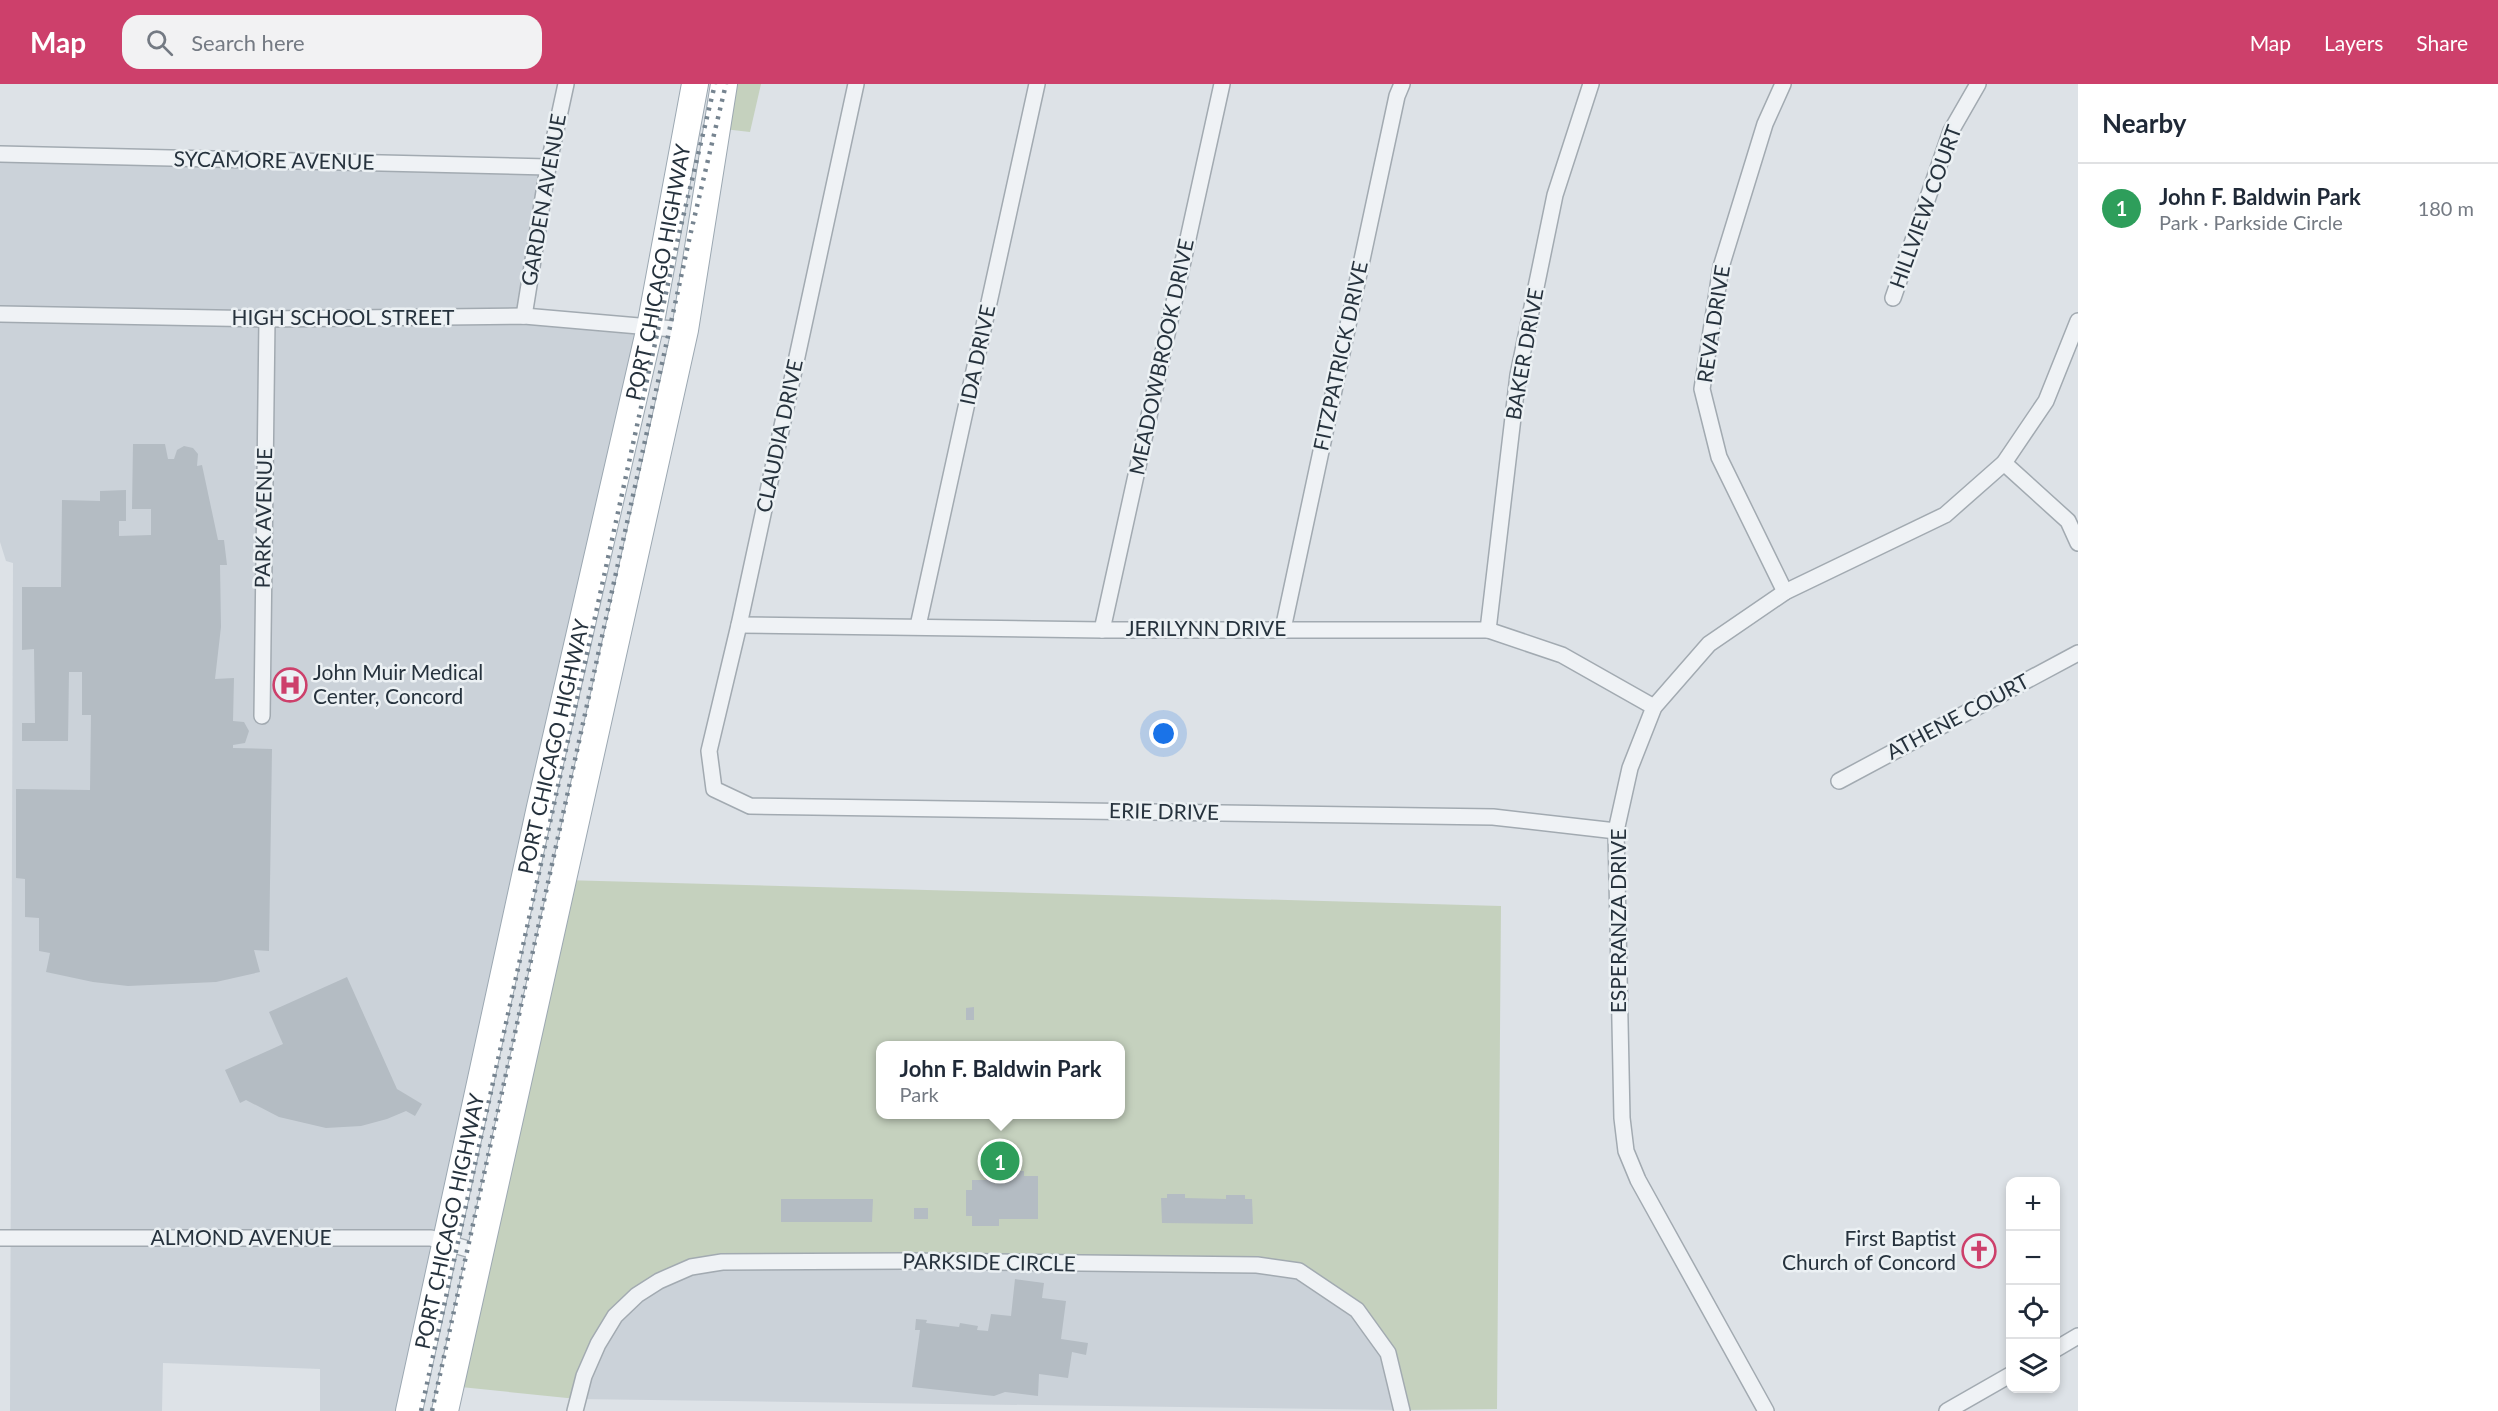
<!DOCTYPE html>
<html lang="en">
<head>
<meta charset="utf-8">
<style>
	body { margin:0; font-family:Lato,sans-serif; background:#f2f2f3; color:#1f2937 }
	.controls { position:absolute; right:18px; bottom:18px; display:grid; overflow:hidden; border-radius:12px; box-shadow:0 3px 9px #0003 }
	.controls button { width:54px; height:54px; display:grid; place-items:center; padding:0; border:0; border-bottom:2px solid #e0e1e3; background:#fff; color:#1f2937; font:30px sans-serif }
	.you { position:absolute; left:1164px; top:650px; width:21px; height:21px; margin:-15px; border:4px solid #fff; border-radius:50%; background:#1a73e8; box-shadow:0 0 0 9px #1a73e833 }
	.badge { display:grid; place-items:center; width:39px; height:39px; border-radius:50%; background:#cd406b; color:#fff; font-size:20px; font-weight:700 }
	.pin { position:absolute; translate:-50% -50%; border:3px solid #fff; box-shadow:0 2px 6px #0006 }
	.popup { position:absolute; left:876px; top:957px; width:249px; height:78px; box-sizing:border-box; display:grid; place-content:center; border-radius:12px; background:#fff; filter:drop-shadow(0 2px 4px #0005); font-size:20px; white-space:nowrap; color:#747a83 }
	.popup b { font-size:22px; color:#1f2937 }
	.popup::after { content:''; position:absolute; left:50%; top:100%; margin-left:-12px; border:12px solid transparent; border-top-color:#fff }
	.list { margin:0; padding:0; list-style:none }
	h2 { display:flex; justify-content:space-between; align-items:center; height:78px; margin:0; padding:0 24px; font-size:26px }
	h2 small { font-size:20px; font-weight:400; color:#747a83 }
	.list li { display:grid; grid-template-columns:39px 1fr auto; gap:18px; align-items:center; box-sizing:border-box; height:90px; padding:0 24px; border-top:2px solid #e0e1e3 }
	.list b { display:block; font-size:22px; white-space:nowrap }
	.list p { margin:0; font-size:20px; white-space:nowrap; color:#747a83 }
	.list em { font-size:20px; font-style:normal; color:#747a83 }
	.icon { flex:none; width:33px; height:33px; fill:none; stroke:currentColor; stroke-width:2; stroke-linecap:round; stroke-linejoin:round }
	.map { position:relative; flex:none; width:2078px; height:1327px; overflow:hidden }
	header { display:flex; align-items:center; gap:36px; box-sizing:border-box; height:84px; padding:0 30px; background:#cd406b; color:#fff }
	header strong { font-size:28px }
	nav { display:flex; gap:33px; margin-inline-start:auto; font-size:21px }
	.search { width:420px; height:54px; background:#f2f2f3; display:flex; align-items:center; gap:15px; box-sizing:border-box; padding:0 21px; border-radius:18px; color:#747a83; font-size:22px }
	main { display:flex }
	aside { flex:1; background:#fff }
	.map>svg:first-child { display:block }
	.built { fill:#cbd2d9 }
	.green { fill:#c5d1be; fill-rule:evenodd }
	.building { fill:#b4bcc3 }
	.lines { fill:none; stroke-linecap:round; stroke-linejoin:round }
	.street-casing { stroke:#a2aab1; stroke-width:18 }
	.primary-casing { stroke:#9ca8b2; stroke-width:28 }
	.street { stroke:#eff2f5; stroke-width:15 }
	.primary { stroke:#fff; stroke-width:26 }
	.rail { stroke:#768490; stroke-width:4.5; stroke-dasharray:3 6; stroke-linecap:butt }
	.labels { text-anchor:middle; stroke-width:5; stroke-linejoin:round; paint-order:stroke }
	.street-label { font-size:21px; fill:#26323d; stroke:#ecf1f4 }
	.poi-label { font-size:21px; fill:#26323d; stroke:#ecf1f4; text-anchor:start }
</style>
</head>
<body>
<header>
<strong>Map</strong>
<div class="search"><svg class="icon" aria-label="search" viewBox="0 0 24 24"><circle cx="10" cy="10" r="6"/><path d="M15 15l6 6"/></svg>Search here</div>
<nav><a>Map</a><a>Layers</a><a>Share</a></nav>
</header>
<main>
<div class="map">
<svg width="2078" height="1327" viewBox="0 0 2078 1327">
	<rect width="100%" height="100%" fill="#dde2e7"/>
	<g class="built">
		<polygon points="0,70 548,83 524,232 650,243 409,1327 320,1327 320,1285 163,1279 162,1327 10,1327 13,479 6,477 0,458"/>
		<polygon points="722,1178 1299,1187 1357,1226 1388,1269 1402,1326 577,1315 584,1292 637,1211"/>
	</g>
	<g class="green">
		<polygon points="726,0 761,0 750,48 715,44"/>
		<path d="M563 796 1501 822 1497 1325 1402 1326 1387 1269 1357 1226 1299 1187 1257 1181 691 1183 615 1232 577 1315 451 1302ZM880 962H1120V1030H880Z"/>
	</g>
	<g class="building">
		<polygon points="133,360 165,360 168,375 174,375 177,366 184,362 193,364 198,370 197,382 202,381 218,456 224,456 227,481 220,481 221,543 215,595 234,594 233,637 244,638 249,647 245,659 233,661 233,664 272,665 269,867 254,866 260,888 216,898 128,902 93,898 46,888 50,869 39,867 39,834 25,833 25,795 16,794 16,705 90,706 91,631 82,631 82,588 69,588 68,657 22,657 22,639 35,639 34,565 22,566 22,503 61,503 62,416 100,417 100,407 126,406 126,437 119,437 119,452 151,451 151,425 132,425"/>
		<polygon points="347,893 397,1005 422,1020 415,1032 406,1027 387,1035 361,1042 326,1044 279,1033 246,1016 240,1019 225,986 283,960 269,928"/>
		<polygon points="974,923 974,936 966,936 966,924"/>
		<polygon points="1009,1087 1024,1087 1024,1092 1038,1092 1038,1135 999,1135 999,1142 972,1142 972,1132 966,1132 966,1106 972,1106 972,1096 996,1096 996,1091 1008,1092"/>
		<polygon points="1167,1110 1185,1110 1185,1114 1226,1115 1226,1111 1245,1111 1245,1115 1252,1115 1253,1140 1162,1139 1161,1114 1167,1114"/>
		<polygon points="781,1115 873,1115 872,1138 781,1138"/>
		<rect x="914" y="1124" width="14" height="11"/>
		<polygon points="1015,1195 1044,1199 1042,1214 1066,1217 1061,1255 1088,1259 1086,1271 1072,1268 1068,1294 1039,1290 1038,1312 1005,1308 994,1312 912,1303 920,1246 915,1246 916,1235 927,1236 926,1239 959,1243 960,1239 978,1242 977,1246 988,1247 991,1230 1011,1232"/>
	</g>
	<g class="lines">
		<g class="street-casing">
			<g id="street">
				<polyline points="856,0 739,541 709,667 714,705 750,722 1493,733 1616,747"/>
				<polyline points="1783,0 1765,40 1721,183 1702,305 1719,373 1785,508"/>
				<polyline points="0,70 548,83"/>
				<polyline points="1893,214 1951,47 1978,0"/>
				<polyline points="0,230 267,235 524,232 685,246"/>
				<polyline points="524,232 548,83 566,0"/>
				<polyline points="2004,379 2068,437 2078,459"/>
				<polyline points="739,541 1102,546 1488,546 1562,571 1654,623"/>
				<polyline points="918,542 1037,0"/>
				<polyline points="1283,545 1397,12 1402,0"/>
				<polyline points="1102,546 1222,0"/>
				<polyline points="1488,546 1518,291 1555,111 1591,0"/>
				<polyline points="262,632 267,235"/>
				<polyline points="1839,697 2078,569"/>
				<polyline points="0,1154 431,1154 481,1169"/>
				<polyline points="2056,1265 2078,1252"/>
				<polyline points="575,1327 584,1292 598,1260 615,1232 637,1211 659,1197 691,1183 722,1178 904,1177 1257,1181 1299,1187 1357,1226 1388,1269 1402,1327"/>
				<polyline points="1766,1327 1638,1096 1626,1067 1622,1034 1616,747 1630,684 1654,623 1709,560 1785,508 1945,431 2004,379 2046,317 2078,237"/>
				<polyline points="1947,1327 2010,1291"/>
			</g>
		</g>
		<g class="primary-casing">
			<g id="primary">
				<path id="s1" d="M409 1327 540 723 650 243 695 0"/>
				<polyline points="445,1327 685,246 724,0"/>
			</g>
		</g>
		<use href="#street" class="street"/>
		<use href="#primary" class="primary"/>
		<g class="rail">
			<polyline points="421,1327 679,150 715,0"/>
			<polyline points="432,1327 690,152 726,0"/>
		</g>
	</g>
	<defs>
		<g id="hospital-ring" transform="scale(1.725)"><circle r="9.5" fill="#ecf1f4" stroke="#cd406b" stroke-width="1.5"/><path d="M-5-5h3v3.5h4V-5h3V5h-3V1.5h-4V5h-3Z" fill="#cd406b"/></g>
		<g id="church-ring" transform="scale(1.725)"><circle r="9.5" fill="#ecf1f4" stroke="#cd406b" stroke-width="1.5"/><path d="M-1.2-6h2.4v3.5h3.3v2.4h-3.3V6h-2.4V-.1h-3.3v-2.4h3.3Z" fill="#cd406b"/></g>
	</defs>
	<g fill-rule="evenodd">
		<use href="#hospital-ring" x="290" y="601"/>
		<use href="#church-ring" x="1979" y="1167"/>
	</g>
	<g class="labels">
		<g class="street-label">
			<text transform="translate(274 77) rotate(1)" y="7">SYCAMORE AVENUE</text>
			<text transform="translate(544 116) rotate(-80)" y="7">GARDEN AVENUE</text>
			<text transform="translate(1926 123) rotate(-70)" y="7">HILLVIEW COURT</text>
			<text dy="7" stroke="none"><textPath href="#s1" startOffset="1166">PORT CHICAGO HIGHWAY</textPath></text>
			<text x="343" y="241">HIGH SCHOOL STREET</text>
			<text transform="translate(1714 240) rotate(-81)" y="7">REVA DRIVE</text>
			<text transform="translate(1525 270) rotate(-80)" y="7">BAKER DRIVE</text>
			<text transform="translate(978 271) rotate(-78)" y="7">IDA DRIVE</text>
			<text transform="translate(1341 272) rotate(-78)" y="7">FITZPATRICK DRIVE</text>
			<text transform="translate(1162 273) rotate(-78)" y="7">MEADOWBROOK DRIVE</text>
			<text transform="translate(780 352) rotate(-78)" y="7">CLAUDIA DRIVE</text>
			<text transform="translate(264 434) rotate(-89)" y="7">PARK AVENUE</text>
			<text x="1206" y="552">JERILYNN DRIVE</text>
			<text transform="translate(1958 633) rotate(-28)" y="7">ATHENE COURT</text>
			<text dy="7" stroke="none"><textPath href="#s1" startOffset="680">PORT CHICAGO HIGHWAY</textPath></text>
			<text transform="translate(1164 728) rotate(1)" y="7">ERIE DRIVE</text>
			<text transform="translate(1619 837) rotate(-90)" y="7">ESPERANZA DRIVE</text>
			<text dy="7" stroke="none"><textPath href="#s1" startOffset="194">PORT CHICAGO HIGHWAY</textPath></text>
			<text x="241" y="1161">ALMOND AVENUE</text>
			<text transform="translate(989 1179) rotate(1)" y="7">PARKSIDE CIRCLE</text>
		</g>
		<g class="poi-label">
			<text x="313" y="596">John Muir Medical<tspan x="313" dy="24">Center, Concord</tspan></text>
			<text x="1956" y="1162" text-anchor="end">First Baptist<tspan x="1956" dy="24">Church of Concord</tspan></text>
		</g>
	</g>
</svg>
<div class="controls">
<button>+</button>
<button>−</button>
<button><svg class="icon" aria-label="locate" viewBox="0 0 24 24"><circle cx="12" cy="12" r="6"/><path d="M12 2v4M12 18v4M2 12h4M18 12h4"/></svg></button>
<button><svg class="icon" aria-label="layers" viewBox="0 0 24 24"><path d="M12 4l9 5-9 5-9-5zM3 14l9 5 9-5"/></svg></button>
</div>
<div class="you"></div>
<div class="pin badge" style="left:1000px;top:1077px;background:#2e9e5b">1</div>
<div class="popup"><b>John F. Baldwin Park</b>Park</div>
</div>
<aside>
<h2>Nearby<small></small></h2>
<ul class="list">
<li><span class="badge" style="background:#2e9e5b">1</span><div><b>John F. Baldwin Park</b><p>Park · Parkside Circle</p></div><em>180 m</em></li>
</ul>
</aside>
</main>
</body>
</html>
